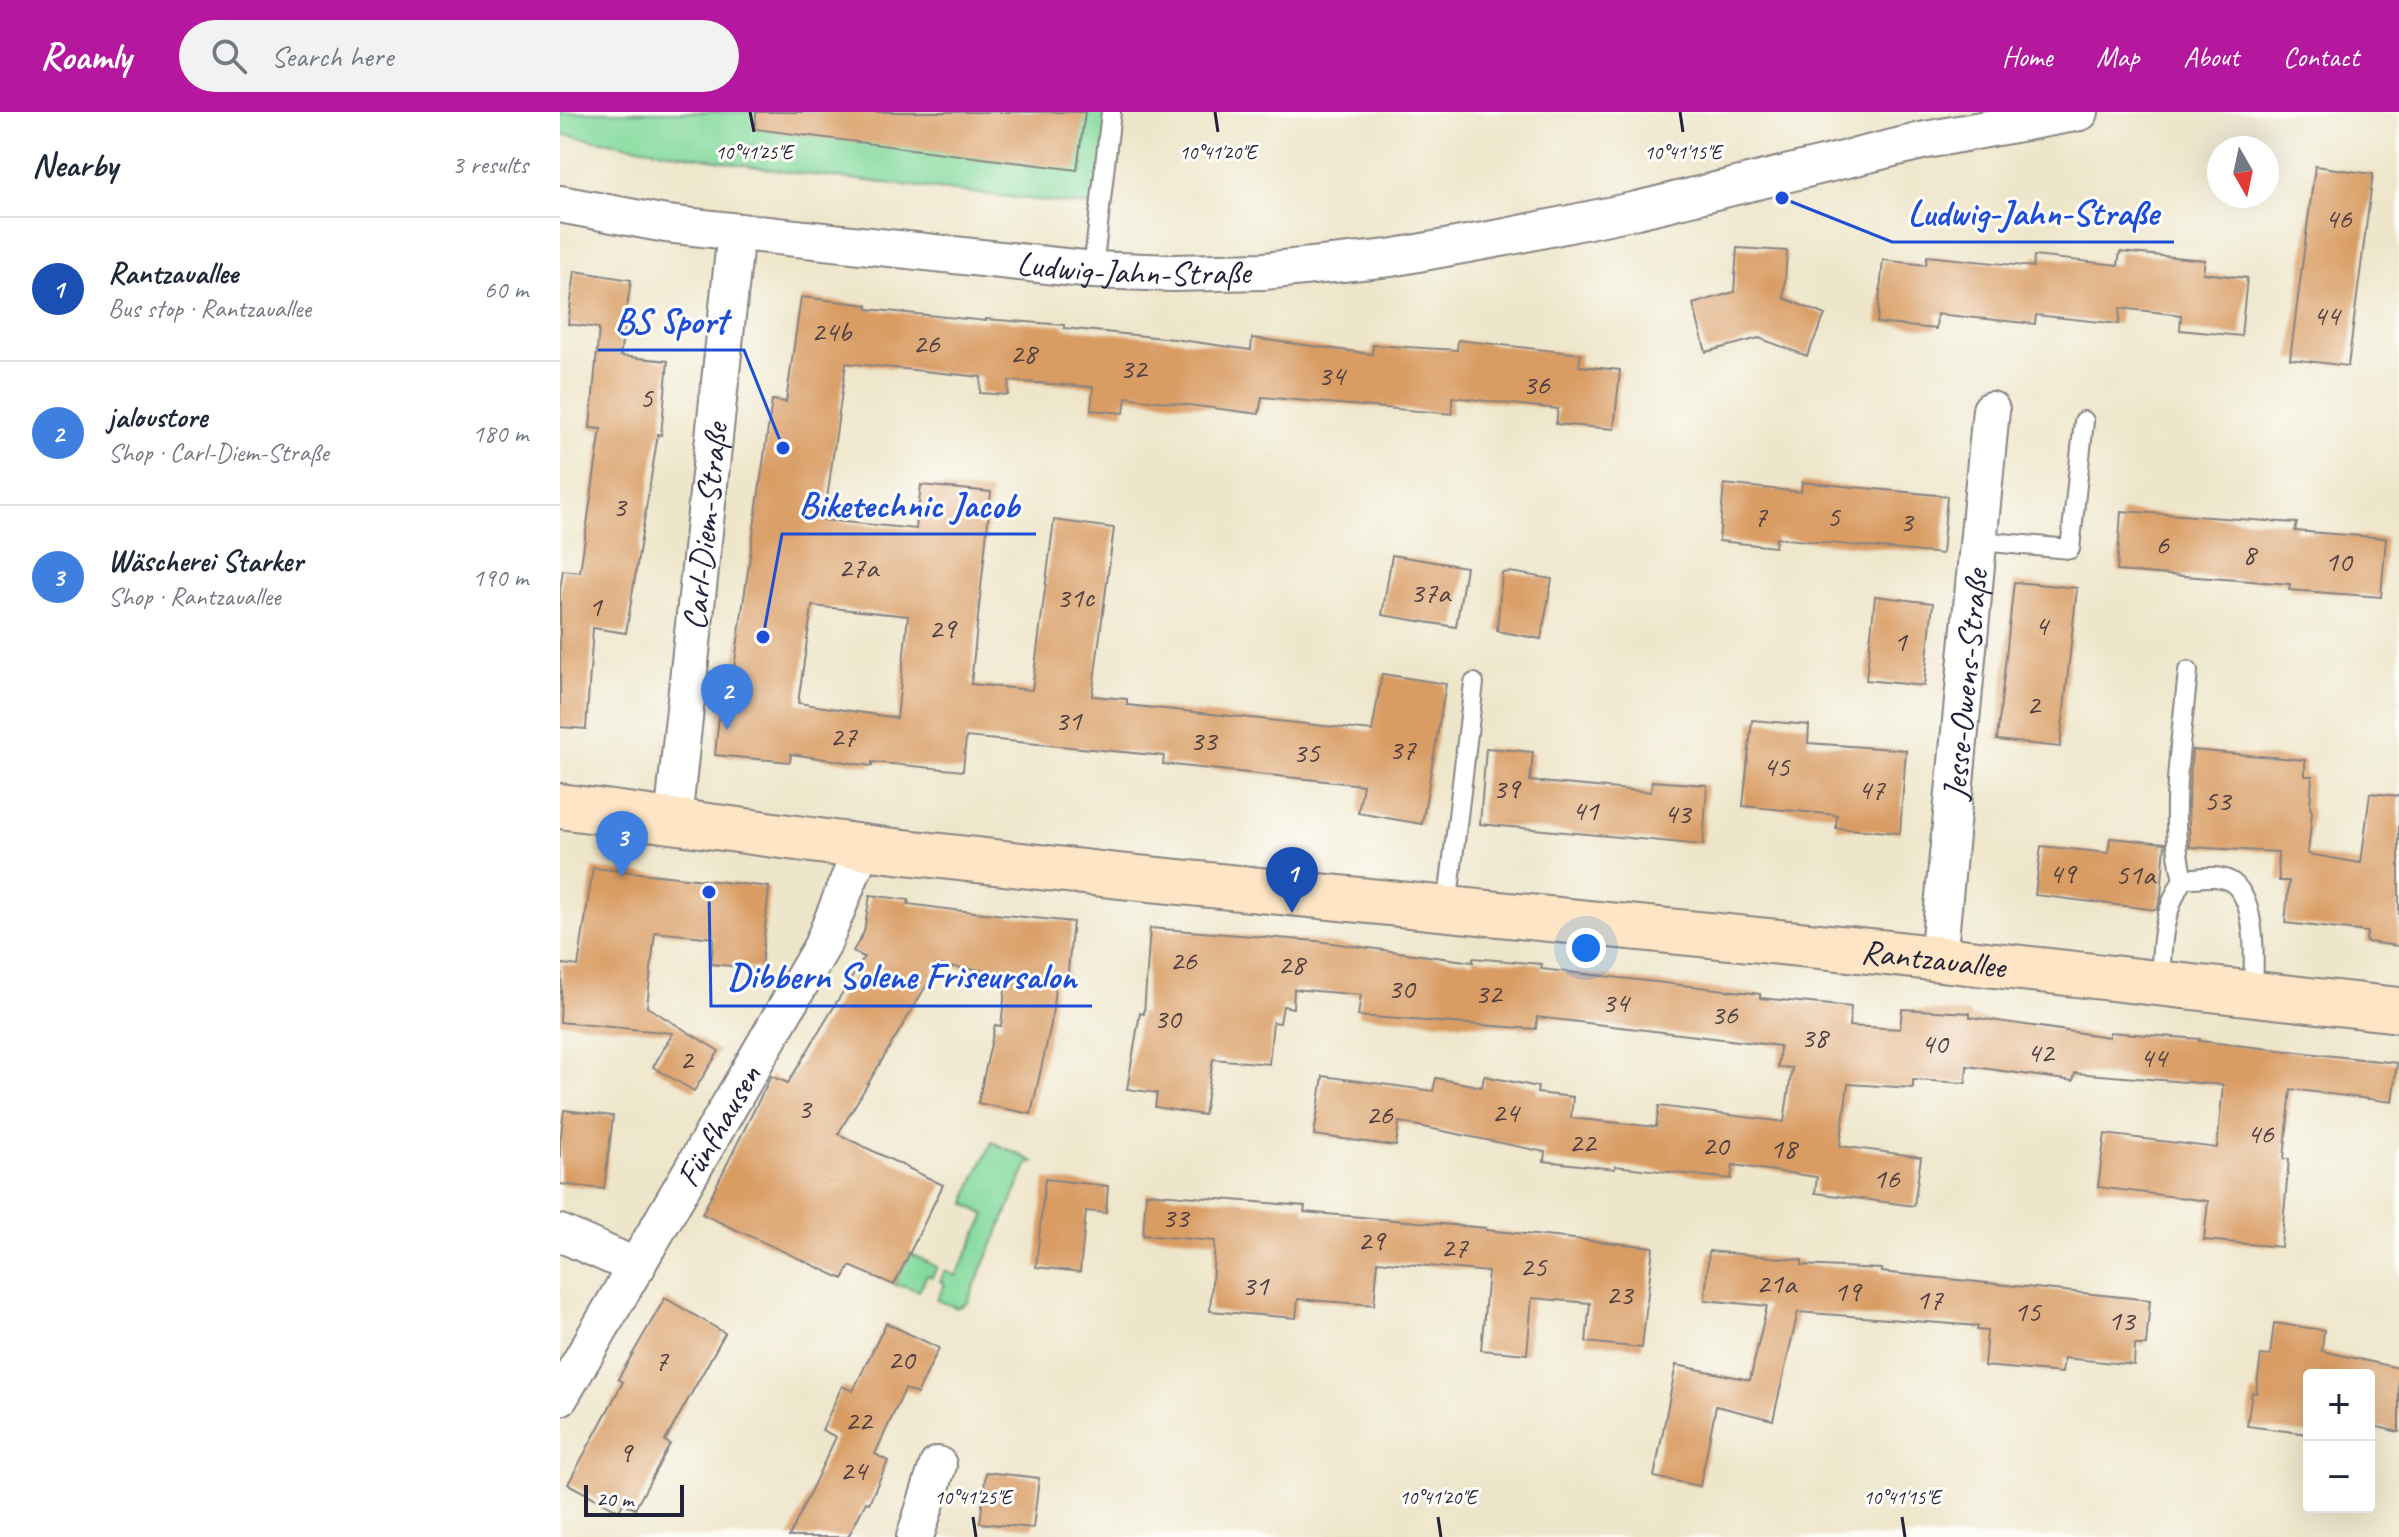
<!DOCTYPE html>
<html lang="en">
<head>
<meta charset="utf-8">
<style>
	body { margin:0; font-family:Caveat,sans-serif; background:#f2f2f3; color:#1f2937 }
	.controls { position:absolute; right:24px; bottom:24px; display:grid; overflow:hidden; border-radius:8px; box-shadow:0 8px 32px #0002 }
	.controls button { width:72px; height:72px; display:grid; place-items:center; padding:0; border:0; border-bottom:2px solid #e0e1e3; background:#fff; color:#1f2937; font:40px sans-serif }
	.compass { position:absolute; left:1647px; top:24px; width:72px; height:72px; border-radius:50%; background:#fff; box-shadow:0 8px 32px #0002; rotate:171deg }
	.scale { position:absolute; left:24px; bottom:20px; width:100px; box-sizing:border-box; padding-left:8px; border:4px solid #22223b; border-top:0; font-size:22px; line-height:28px; white-space:nowrap; color:#22223b; -webkit-text-stroke:6px #fdfcf7; paint-order:stroke }
	.you { position:absolute; left:1026px; top:836px; width:28px; height:28px; margin:-20px; border:6px solid #fff; border-radius:50%; background:#1a73e8; box-shadow:0 0 0 12px #1a73e833 }
	.badge { display:grid; place-items:center; width:52px; height:52px; border-radius:50%; background:#b5179e; color:#fff; font-size:26px; font-weight:700 }
	.pin { position:absolute; translate:-50% -66px; filter:drop-shadow(0 2px 4px #0008) }
	.pin::after { content:''; position:absolute; top:42px; width:28px; height:24px; background:inherit; clip-path:polygon(0 0,100% 0,50% 100%) }
	.list { margin:0; padding:0; list-style:none }
	h2 { display:flex; justify-content:space-between; align-items:center; height:104px; margin:0; padding:0 32px; font-size:34px }
	h2 small { font-size:26px; font-weight:400; color:#747a83 }
	.list li { display:grid; grid-template-columns:52px 1fr auto; gap:24px; align-items:center; box-sizing:border-box; height:144px; padding:0 32px; border-top:2px solid #e0e1e3 }
	.list b { display:block; font-size:30px; white-space:nowrap }
	.list p { margin:0; font-size:26px; white-space:nowrap; color:#747a83 }
	.list em { font-size:26px; font-style:normal; color:#747a83 }
	.icon { flex:none; width:44px; height:44px; fill:none; stroke:currentColor; stroke-width:2; stroke-linecap:round; stroke-linejoin:round }
	.map { position:relative; flex:none; width:1839px; height:1425px; overflow:hidden }
	header { display:flex; align-items:center; gap:48px; box-sizing:border-box; height:112px; padding:0 40px; background:#b5179e; color:#fff }
	header strong { font-size:38px }
	nav { display:flex; gap:44px; margin-inline-start:auto; font-size:28px }
	.search { width:560px; height:72px; background:#f2f2f3; display:flex; align-items:center; gap:20px; box-sizing:border-box; padding:0 28px; border-radius:44px; color:#747a83; font-size:30px }
	main { display:flex }
	aside { flex:1; background:#fff }
	.map>svg:first-child { display:block }
	.green { fill:#84da9d; stroke:#537e6c; stroke-width:2 }
	.building { fill:#d99c64; fill-rule:evenodd }
	.lines { fill:none; stroke-linecap:round; stroke-linejoin:round }
	.service-casing { stroke:#888482; stroke-width:22 }
	.minor-casing { stroke:#888482; stroke-width:40 }
	.secondary-casing { stroke:#888482; stroke-width:48 }
	.service { stroke:#fff; stroke-width:18 }
	.minor { stroke:#fff; stroke-width:36 }
	.secondary { stroke:#fde5c5; stroke-width:44 }
	.ticks { fill:none; stroke:#22223b; stroke-width:3 }
	.labels { text-anchor:middle; stroke-width:6; stroke-linejoin:round; paint-order:stroke }
	.number-label { font-size:30px; fill:#504045 }
	.street-label { font-size:34px; fill:#22223b; stroke:#fdfcf7 }
	.ticks-label { font-size:20px; text-anchor:middle; fill:#22223b; stroke:#fdfcf7; stroke-width:6; stroke-linejoin:round; paint-order:stroke }
	.leader { fill:none; stroke:#1d4ed8; stroke-width:3 }
	.callout-dot { fill:#1d4ed8; stroke:#fdfcf7; stroke-width:3 }
	.callout-label { font-size:36px; text-anchor:middle; font-weight:bold; fill:#1d4ed8; stroke:#fdfcf7; stroke-width:6; stroke-linejoin:round; paint-order:stroke }
</style>
</head>
<body>
<header>
<strong>Roamly</strong>
<div class="search"><svg class="icon" aria-label="search" viewBox="0 0 24 24"><circle cx="10" cy="10" r="6"/><path d="M15 15l6 6"/></svg>Search here</div>
<nav><a>Home</a><a>Map</a><a>About</a><a>Contact</a></nav>
</header>
<main>
<aside>
<h2>Nearby<small>3 results</small></h2>
<ul class="list">
<li><span class="badge" style="background:#1a4fb4">1</span><div><b>Rantzauallee</b><p>Bus stop · Rantzauallee</p></div><em>60 m</em></li>
<li><span class="badge" style="background:#3f7fe0">2</span><div><b>jaloustore</b><p>Shop · Carl-Diem-Straße</p></div><em>180 m</em></li>
<li><span class="badge" style="background:#3f7fe0">3</span><div><b>Wäscherei Starker</b><p>Shop · Rantzauallee</p></div><em>190 m</em></li>
</ul>
</aside>
<div class="map">
<svg width="1839" height="1425" viewBox="0 0 1839 1425">
	<rect width="100%" height="100%" fill="#fdfcf7"/>
	<filter id="ink" filterUnits="userSpaceOnUse"><feTurbulence type="fractalNoise" baseFrequency=".0125" numOctaves="2"/><feDisplacementMap in="SourceGraphic" scale="16" xChannelSelector="R" yChannelSelector="G"/><feConvolveMatrix kernelMatrix="1 2 1 2 8 2 1 2 1" color-interpolation-filters="sRGB"/></filter>
	<filter id="wash" filterUnits="userSpaceOnUse"><feTurbulence type="fractalNoise" baseFrequency=".006" numOctaves="4" result="noise"/><feDisplacementMap in="SourceGraphic" scale="32" xChannelSelector="R" yChannelSelector="G"/><feGaussianBlur stdDeviation="1.8" result="paint"/><feColorMatrix in="noise" values="0 0 0 0 0 0 0 0 0 0 0 0 0 0 0 0 0 1.4 0 .05"/><feComposite in="paint" operator="in"/></filter>
	<g filter="url(#wash)">
		<rect width="100%" height="100%" fill="#eee6ca"/>
		<g class="green">
			<polygon points="0,0 560,0 546,96 228,60 0,22"/>
			<polygon points="432,1030 475,1050 468,1052 407,1191 397,1196 377,1188 385,1172 380,1169 385,1159 396,1164 426,1103 406,1092 409,1079"/>
			<polygon points="349,1141 377,1155 372,1165 367,1163 359,1179 346,1174 334,1173"/>
		</g>
		<g id="blocks">
			<g class="building">
				<polygon points="196,0 525,0 517,58 195,17"/>
				<polygon points="1755,54 1813,62 1788,254 1730,247"/>
				<polygon points="1177,136 1227,139 1224,186 1265,203 1247,244 1199,226 1146,240 1133,192 1174,180"/>
				<polygon points="1560,140 1645,148 1643,161 1687,166 1681,224 1620,218 1621,203 1560,196 1559,212 1476,203 1475,212 1377,202 1376,217 1317,211 1323,148 1366,153 1367,144 1473,155 1474,144 1558,153"/>
				<polygon points="15,159 71,168 60,244 108,249 101,323 98,322 66,521 33,516 26,617 0,615 0,478 3,458 20,460 41,317 30,316 39,216 8,212"/>
				<path d="M241 185 308 193V197L426 209V207L504 213V216L614 227 691 238 692 226 812 242 813 233 897 238 898 228 1021 242 1019 254 1060 258 1054 317 996 312 998 297 892 285V302L702 285 699 302 566 285 564 301 531 298 533 275 449 269 448 283 420 281 421 265 286 251 264 408 356 417 361 373 431 380 411 572 472 578 494 408 554 416 532 584 567 587V593L812 619 822 562 886 572 862 712 798 701 803 673 603 652 604 644 406 625 403 659 312 650V654L231 642 230 650 155 643 161 584 170 585 212 288 226 290ZM252 494 348 504 337 606 238 591Z"/>
				<polygon points="1242,370 1387,384 1382,442 1216,426 1215,435 1159,429 1164,372 1241,380"/>
				<polygon points="1561,399 1737,411 1735,419 1826,426 1821,485 1729,478 1730,472 1557,459"/>
				<polygon points="832,443 906,455 896,515 822,503"/>
				<polygon points="950,460 992,467 981,527 937,519 942,461"/>
				<polygon points="1454,470 1517,476 1500,635 1437,628"/>
				<polygon points="1315,484 1373,491 1364,574 1306,568"/>
				<polygon points="1192,608 1249,613 1248,631 1346,638 1340,721 1276,716 1277,703 1183,694"/>
				<polygon points="926,636 973,640 970,669 1091,680 1092,669 1147,673 1143,733 920,712"/>
				<polygon points="1632,638 1745,648 1745,664 1752,664 1750,695 1752,700 1748,742 1801,751 1810,681 1839,684 1839,834 1806,830 1807,820 1725,811 1729,769 1719,769 1718,740 1630,735 1628,692"/>
				<polygon points="1550,726 1605,731 1601,784 1597,798 1475,783 1481,734 1548,741"/>
				<polygon points="33,756 209,775 201,857 151,852 154,826 95,820 87,895 159,939 134,979 93,955 113,921 0,910 2,852 18,854"/>
				<polygon points="310,783 349,788 348,792 394,798 513,810 507,868 496,866 491,912 471,1002 418,991 435,913 441,914 447,861 376,853 375,859 278,1022 383,1073 334,1173 290,1154 283,1167 142,1102 211,964 228,971 304,845 293,839 304,820"/>
				<polygon points="590,816 757,829 913,850 913,846 982,852 981,857 1200,882 1200,886 1291,895 1289,914 1340,917 1342,897 1410,901 1410,905 1549,925 1549,920 1640,927 1639,929 1837,951 1832,990 1731,977 1724,1047 1729,1047 1721,1135 1644,1128 1648,1089 1538,1075 1545,1022 1657,1036 1663,973 1515,961 1513,969 1407,954 1406,971 1353,968 1353,976 1288,972 1280,1034 1361,1045 1354,1094 1255,1081 1257,1065 1173,1053 1171,1067 1055,1054 1055,1057 984,1049 985,1040 839,1010 836,1034 754,1023 763,964 873,979 876,966 922,975 924,964 978,975 977,981 1013,985 1011,1006 1096,1015 1099,994 1224,1010 1232,956 1218,955 1220,934 977,905 976,917 798,904 801,883 734,877 733,896 723,894 720,911 713,910 709,952 653,947 644,1003 595,995 597,981 567,977 580,901 584,902"/>
				<polygon points="4,998 53,1004 44,1077 0,1072 0,1031"/>
				<polygon points="485,1067 548,1074 546,1101 526,1099 520,1160 476,1155"/>
				<polygon points="586,1081 745,1094 744,1100 926,1116 926,1118 1093,1135 1082,1236 1026,1230 1030,1191 972,1186 967,1242 921,1238 928,1160 818,1149 814,1193 738,1187 736,1206 650,1199 655,1129 583,1123"/>
				<polygon points="1149,1139 1242,1148 1242,1153 1321,1157 1321,1160 1590,1188 1586,1233 1575,1233 1574,1253 1504,1246 1502,1261 1424,1254 1427,1219 1417,1218 1418,1214 1238,1200 1213,1308 1156,1294 1140,1374 1094,1365 1116,1253 1190,1268 1207,1194 1145,1188"/>
				<polygon points="105,1186 165,1221 105,1329 110,1332 75,1397 63,1391 59,1399 8,1372 63,1270 58,1267"/>
				<polygon points="326,1211 379,1236 357,1282 345,1277 315,1342 328,1349 309,1391 306,1390 288,1425 229,1425 276,1325 262,1318 282,1274 293,1279"/>
				<polygon points="1714,1211 1764,1218 1762,1239 1839,1256 1839,1320 1809,1313 1809,1263 1749,1263 1749,1322 1687,1314 1692,1280 1696,1281 1701,1243 1710,1244"/>
				<polygon points="426,1360 479,1366 473,1416 420,1411"/>
			</g>
		</g>
	</g>
	<g filter="url(#ink)">
		<use href="#blocks" fill-opacity="0" stroke="#888482" stroke-width="2"/>
		<g class="lines">
			<g class="service-casing">
				<g id="service">
					<polyline points="533,158 551,0"/>
					<polyline points="1419,429 1510,437 1524,309"/>
					<path d="M1623 767C1607 707 1622 623 1628 559"/>
					<polyline points="887,796 914,571"/>
					<path d="M1600 871C1602 830 1602 803 1623 767 1638 766 1660 761 1673 771 1698 791 1694 853 1693 882"/>
				</g>
			</g>
			<g class="minor-casing">
				<g id="minor">
					<path id="s1" d="M0 92 106 112 533 158 613 161 704 159 830 146 946 125 1077 98 1366 28 1520 0"/>
					<path id="s2" d="M113 709 176 120"/>
					<path id="s3" d="M1378 847 1431 298"/>
					<polyline points="0,1121 77,1155"/>
					<path id="s4" d="M0 1285 262 834 302 735"/>
					<polyline points="355,1425 378,1353"/>
				</g>
			</g>
			<g class="secondary-casing">
				<g id="secondary">
					<path id="s5" d="M0 694 318 737 559 764 1319 840 1839 898"/>
				</g>
			</g>
			<use href="#service" class="service"/>
			<use href="#minor" class="minor"/>
			<use href="#secondary" class="secondary"/>
		</g>
	</g>
	<path class="ticks" d="M190 0 194 20M655 0 658 20M1120 0 1123 20M413 1405 416 1425M878 1405 881 1425M1342 1405 1345 1425"/>
	<g class="labels">
		<g class="number-label">
			<text x="1778" y="116">46</text>
			<text x="1766" y="213">44</text>
			<text x="271" y="229">24b</text>
			<text x="366" y="241">26</text>
			<text x="463" y="251">28</text>
			<text x="573" y="266">32</text>
			<text x="771" y="273">34</text>
			<text x="976" y="282">36</text>
			<text x="86" y="295">5</text>
			<text x="59" y="404">3</text>
			<text x="1200" y="414">7</text>
			<text x="1273" y="414">5</text>
			<text x="1346" y="419">3</text>
			<text x="1602" y="442">6</text>
			<text x="1689" y="452">8</text>
			<text x="1778" y="459">10</text>
			<text x="298" y="465">27a</text>
			<text x="870" y="490">37a</text>
			<text x="515" y="495">31c</text>
			<text x="35" y="504">1</text>
			<text x="1481" y="523">4</text>
			<text x="382" y="526">29</text>
			<text x="1340" y="539">1</text>
			<text x="1473" y="602">2</text>
			<text x="508" y="618">31</text>
			<text x="283" y="634">27</text>
			<text x="643" y="638">33</text>
			<text x="842" y="647">37</text>
			<text x="746" y="650">35</text>
			<text x="1216" y="664">45</text>
			<text x="946" y="686">39</text>
			<text x="1311" y="687">47</text>
			<text x="1657" y="698">53</text>
			<text x="1025" y="708">41</text>
			<text x="1117" y="711">43</text>
			<text x="1502" y="771">49</text>
			<text x="1575" y="772">51a</text>
			<text x="623" y="858">26</text>
			<text x="731" y="862">28</text>
			<text x="841" y="886">30</text>
			<text x="928" y="891">32</text>
			<text x="1055" y="900">34</text>
			<text x="1164" y="912">36</text>
			<text x="607" y="916">30</text>
			<text x="1254" y="935">38</text>
			<text x="1374" y="941">40</text>
			<text x="1480" y="950">42</text>
			<text x="1593" y="955">44</text>
			<text x="126" y="957">2</text>
			<text x="244" y="1006">3</text>
			<text x="945" y="1010">24</text>
			<text x="819" y="1012">26</text>
			<text x="1700" y="1031">46</text>
			<text x="1022" y="1040">22</text>
			<text x="1155" y="1043">20</text>
			<text x="1223" y="1046">18</text>
			<text x="1326" y="1076">16</text>
			<text x="615" y="1115">33</text>
			<text x="811" y="1138">29</text>
			<text x="894" y="1145">27</text>
			<text x="973" y="1164">25</text>
			<text x="1216" y="1181">21a</text>
			<text x="695" y="1183">31</text>
			<text x="1287" y="1189">19</text>
			<text x="1059" y="1192">23</text>
			<text x="1369" y="1197">17</text>
			<text x="1467" y="1209">15</text>
			<text x="1561" y="1218">13</text>
			<text x="341" y="1257">20</text>
			<text x="101" y="1258">7</text>
			<text x="298" y="1318">22</text>
			<text x="65" y="1350">9</text>
			<text x="293" y="1368">24</text>
		</g>
		<g class="street-label">
			<text dy="12" stroke="none"><textPath href="#s1" startOffset="578">Ludwig-Jahn-Straße</textPath></text>
			<text dy="12" stroke="none"><textPath href="#s2" startOffset="296">Carl-Diem-Straße</textPath></text>
			<text dy="12" stroke="none"><textPath href="#s3" startOffset="276">Jesse-Owens-Straße</textPath></text>
			<text dy="12" stroke="none"><textPath href="#s5" startOffset="1382">Rantzauallee</textPath></text>
			<text dy="12" stroke="none"><textPath href="#s4" startOffset="314">Fünfhausen</textPath></text>
		</g>
	</g>
	<g class="ticks-label">
		<text x="194" y="47">10°41'25"E</text>
		<text x="658" y="47">10°41'20"E</text>
		<text x="1123" y="47">10°41'15"E</text>
		<text x="413" y="1392">10°41'25"E</text>
		<text x="878" y="1392">10°41'20"E</text>
		<text x="1342" y="1392">10°41'15"E</text>
	</g>
	<path class="leader" d="M1222 86L1332 130H1614M223 336L184 238H38M203 525L222 422H476M149 780L151 894H532"/>
	<g class="callout-dot">
		<circle cx="1222" cy="86" r="8"/>
		<circle cx="223" cy="336" r="8"/>
		<circle cx="203" cy="525" r="8"/>
		<circle cx="149" cy="780" r="8"/>
	</g>
	<g class="callout-label">
		<text x="1473" y="113">Ludwig-Jahn-Straße</text>
		<text x="111" y="221">BS Sport</text>
		<text x="349" y="405">Biketechnic Jacob</text>
		<text x="342" y="876">Dibbern Solene Friseursalon</text>
	</g>
</svg>
<div class="controls">
<button>+</button>
<button>−</button>
</div>
<svg class="compass" viewBox="-18 -18 36 36"><path d="M0-13l5 13h-10z" fill="#e53935"/><path d="M0 13l5-13h-10z" fill="#747a83"/></svg>
<div class="scale">20 m</div>
<div class="you"></div>
<div class="pin badge" style="left:732px;top:801px;background:#1a4fb4">1</div>
<div class="pin badge" style="left:167px;top:618px;background:#3f7fe0">2</div>
<div class="pin badge" style="left:62px;top:765px;background:#3f7fe0">3</div>
</div>
</main>
</body>
</html>
